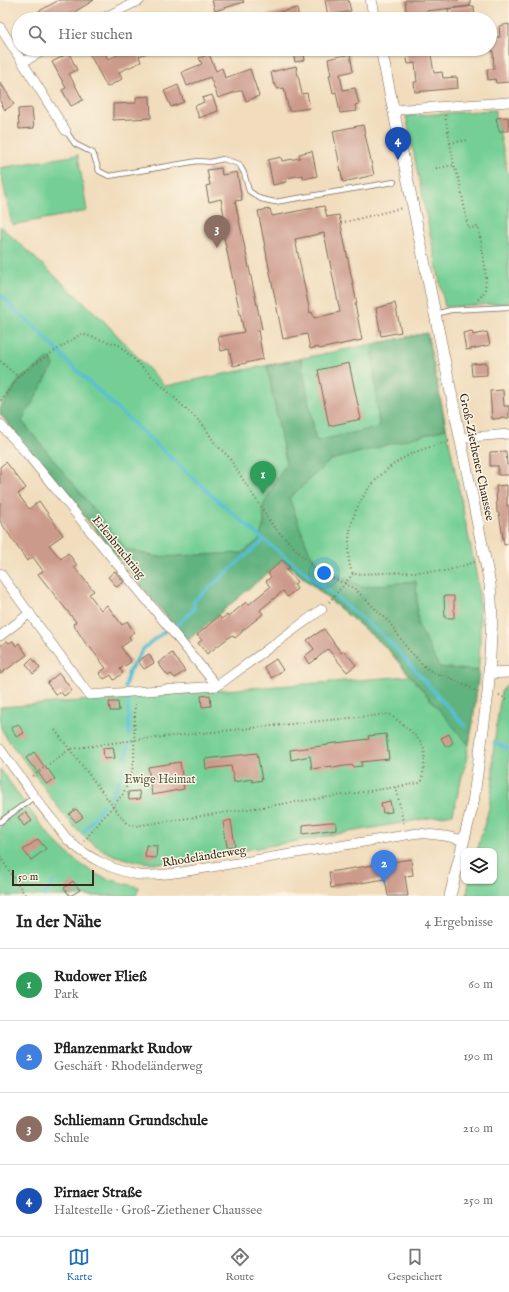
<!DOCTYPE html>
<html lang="de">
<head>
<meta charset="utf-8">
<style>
	body { margin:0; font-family:"IM FELL English",serif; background:#f6f6f6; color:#222 }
	.controls { position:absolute; right:12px; bottom:12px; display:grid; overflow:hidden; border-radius:8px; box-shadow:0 1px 3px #0004 }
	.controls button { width:36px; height:36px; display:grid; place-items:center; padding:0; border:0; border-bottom:1px solid #e0e0e0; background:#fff; color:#222; font:20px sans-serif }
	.scale { position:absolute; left:12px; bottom:10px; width:82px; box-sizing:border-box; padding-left:4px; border:2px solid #3b2a1e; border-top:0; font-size:11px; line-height:14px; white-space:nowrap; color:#3b2a1e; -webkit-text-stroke:3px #fcf5e5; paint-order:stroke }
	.you { position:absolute; left:324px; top:573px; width:14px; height:14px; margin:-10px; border:3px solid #fff; border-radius:50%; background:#1a73e8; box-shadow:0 0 0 6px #1a73e833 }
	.badge { display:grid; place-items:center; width:26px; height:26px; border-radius:50%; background:#1f6fb2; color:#fff; font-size:13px; font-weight:700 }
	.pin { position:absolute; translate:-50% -33px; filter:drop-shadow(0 1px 2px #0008) }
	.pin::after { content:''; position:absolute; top:21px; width:14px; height:12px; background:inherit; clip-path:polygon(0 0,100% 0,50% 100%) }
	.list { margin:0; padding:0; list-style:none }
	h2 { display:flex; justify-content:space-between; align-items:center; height:52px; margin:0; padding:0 16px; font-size:17px }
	h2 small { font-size:13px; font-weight:400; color:#767676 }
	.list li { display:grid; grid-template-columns:26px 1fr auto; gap:12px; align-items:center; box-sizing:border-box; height:72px; padding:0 16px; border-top:1px solid #e0e0e0 }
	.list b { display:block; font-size:15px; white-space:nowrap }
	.list p { margin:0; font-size:13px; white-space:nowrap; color:#767676 }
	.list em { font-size:13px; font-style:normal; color:#767676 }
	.icon { flex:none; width:22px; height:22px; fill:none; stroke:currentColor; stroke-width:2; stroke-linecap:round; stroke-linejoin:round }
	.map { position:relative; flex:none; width:509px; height:896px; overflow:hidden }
	.search { position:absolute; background:#fff; box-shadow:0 1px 3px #0004; left:12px; right:12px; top:12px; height:44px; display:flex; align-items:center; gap:10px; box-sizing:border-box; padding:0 14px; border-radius:22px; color:#767676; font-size:15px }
	.sheet { height:340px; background:#fff }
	nav { display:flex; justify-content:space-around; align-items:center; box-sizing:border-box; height:56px; border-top:1px solid #e0e0e0; background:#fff; font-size:11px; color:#767676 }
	nav a { display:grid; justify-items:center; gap:2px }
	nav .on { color:#1f6fb2 }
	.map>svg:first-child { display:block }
	.green { fill:#75cf95; stroke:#587c5a }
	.forest { fill:#60b27e; stroke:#4e6e4e }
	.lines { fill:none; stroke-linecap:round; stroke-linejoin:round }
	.stream { stroke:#57bfd4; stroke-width:3.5 }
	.building { fill:#cc9a8b; fill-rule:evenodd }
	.service-casing { stroke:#7b6956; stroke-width:6 }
	.minor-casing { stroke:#7b6956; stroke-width:10 }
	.tertiary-casing { stroke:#7b6956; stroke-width:12 }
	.path { stroke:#7b6956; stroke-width:2; stroke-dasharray:1 3; stroke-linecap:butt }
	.service { stroke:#fff; stroke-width:4.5 }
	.minor { stroke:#fff; stroke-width:9 }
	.tertiary { stroke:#fff; stroke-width:11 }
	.labels { text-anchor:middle; stroke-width:3; stroke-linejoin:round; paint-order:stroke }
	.street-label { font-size:12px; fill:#3b2a1e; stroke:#fcf5e5 }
	.park-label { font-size:12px; fill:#4c5c42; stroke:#fcf5e5 }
</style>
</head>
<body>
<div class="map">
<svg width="509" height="896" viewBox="0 0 509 896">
	<rect width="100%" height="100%" fill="#fcf5e5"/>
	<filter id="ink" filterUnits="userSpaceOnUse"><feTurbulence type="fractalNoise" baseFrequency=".025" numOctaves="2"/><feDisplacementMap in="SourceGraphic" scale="8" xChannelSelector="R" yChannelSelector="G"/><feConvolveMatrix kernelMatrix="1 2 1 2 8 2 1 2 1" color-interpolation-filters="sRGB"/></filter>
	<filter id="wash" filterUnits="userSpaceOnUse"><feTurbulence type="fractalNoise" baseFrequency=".012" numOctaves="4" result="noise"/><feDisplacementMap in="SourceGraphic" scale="16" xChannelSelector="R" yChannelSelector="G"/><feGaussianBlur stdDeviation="0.9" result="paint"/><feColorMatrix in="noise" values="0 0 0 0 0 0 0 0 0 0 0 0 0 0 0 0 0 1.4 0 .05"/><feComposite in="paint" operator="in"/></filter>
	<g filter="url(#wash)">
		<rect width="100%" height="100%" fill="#f1ddbd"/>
		<g class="green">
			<polygon points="495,110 509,179 509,303 445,307 406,116"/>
			<polygon points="78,155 87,211 12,225 0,168"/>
			<path d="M0 226 102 319 165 386 427 333 477 578C485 642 476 704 465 767L464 768 453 814 171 863C148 864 123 861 103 850 71 832 51 796 30 768 20 755 8 742 1 728 0 723 0 713 0 707L410 676 386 647 282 560 187 641 0 414Z"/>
			<polygon points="509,683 509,896 467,896 469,881 494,881 494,851 477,851 489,808 493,780 493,753 501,692 507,684"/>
			<path d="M0 769C29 808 55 853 100 876 113 881 126 884 139 887L136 896H0Z"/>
		</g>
		<polygon class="forest" points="427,333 446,429 331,460 289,498 309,551 320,568 332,572 362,587 416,581 418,625 439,667 479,671 473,722 469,745 386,647 283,560 187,641 1,415 0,409 20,379 50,358 54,365 22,421 126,549 157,557 242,553 259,540 264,523 263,506 286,463 267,366 301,359 316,441 379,427 372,344"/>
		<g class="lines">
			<g class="stream">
				<polyline points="0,294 14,309 40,332 69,363 122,413 207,491 264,540 331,593 387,639 465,726"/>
				<polyline points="176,626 194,609 194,601 264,540"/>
				<polyline points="125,687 129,671 144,648 165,631"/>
				<polyline points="128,697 129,735"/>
				<polyline points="494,743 509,749"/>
				<polyline points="110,797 118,784 129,745"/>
				<polyline points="83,833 103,805"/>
				<polyline points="44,896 53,882"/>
			</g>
		</g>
		<g id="blocks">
			<g class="building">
				<polygon points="59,0 94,0 63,19 25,19"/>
				<polygon points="212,0 243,0 244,2 215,11"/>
				<polygon points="325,0 348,0 351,11 328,16"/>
				<polygon points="405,0 470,0 470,6 426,11 427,19 407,19"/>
				<polygon points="474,6 475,19 449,19 448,9"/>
				<polygon points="297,8 299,19 266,19 266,15"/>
				<polygon points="509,24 509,82 496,83 495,79 488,80 487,69 494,69 493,51 492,51 491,38 500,37 499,26"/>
				<polygon points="97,49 103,49 108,59 133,49 156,49 156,50 139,56 141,62 119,72 122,79 107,87 89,53"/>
				<polygon points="292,49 303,49 305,60 295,62"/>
				<polygon points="405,49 430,49 434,73 442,72 443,78 457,77 458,88 415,92 414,82 417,82 415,63 408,64"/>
				<polygon points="69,53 77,70 69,74 83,100 71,106 62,90 66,88 52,62"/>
				<polygon points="209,54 216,71 222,68 225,78 250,69 259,96 246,101 242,90 218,98 210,77 187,86 182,72 202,64 199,58"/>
				<polygon points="350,54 353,71 340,74 343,90 355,88 359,104 355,105 357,111 340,113 336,92 333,93 329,75 331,75 328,59"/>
				<polygon points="296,66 302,94 307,93 310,108 289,111 284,88 278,89 273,82 271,72"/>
				<polygon points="0,82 14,104 5,110 0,101"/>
				<polygon points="178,85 184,102 171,107 164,91"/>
				<polygon points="212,95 218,111 199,118 195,106 204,102 202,98"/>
				<polygon points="150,96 151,118 113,120 113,104 136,103 136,97"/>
				<polygon points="32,108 34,128 19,129 18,109"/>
				<polygon points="508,117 509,131 499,131 496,118"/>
				<polygon points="363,125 374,175 343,182 333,131"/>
				<polygon points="312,151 317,176 304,179 303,175 286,178 286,182 273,185 268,160 281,157 282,161 300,158 299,154"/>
				<polygon points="221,168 222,175 237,172 242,200 235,201 262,329 258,330 263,359 233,366 229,349 221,351 218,337 244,332 223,233 227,232 221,199 209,202 206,186 210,185 207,170"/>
				<path d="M324 206 327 217 339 215 357 304H355L362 340 319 349 318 347 310 349 307 334 283 339 258 211 270 209 272 216ZM324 233 340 312 314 318 312 312 310 313 295 239Z"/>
				<polygon points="395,303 401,332 381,336 376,308"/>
				<polygon points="472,331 473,335 487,332 490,345 466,350 463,333"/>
				<polygon points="349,363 361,419 329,426 318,370"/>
				<polygon points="487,363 487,375 472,376 471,364"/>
				<polygon points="503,390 504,406 509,406 509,418 492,419 490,391"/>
				<polygon points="506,451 507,465 509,465 509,475 498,475 498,466 490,466 490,452"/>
				<polygon points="6,462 26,488 18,494 29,509 39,501 63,535 49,545 61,559 68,553 77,565 74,567 94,591 89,594 101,610 107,605 122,625 127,621 134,632 129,636 131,640 121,647 131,662 120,669 123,673 114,680 111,675 104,679 99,673 106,668 89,646 88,647 73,624 76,622 38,574 43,571 33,557 27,561 0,521 0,467"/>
				<polygon points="507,485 507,506 509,506 509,544 504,545 499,513 497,513 496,486"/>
				<polygon points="282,560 290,567 286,570 297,582 294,584 297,589 287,597 283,591 260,610 263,614 242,631 242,632 235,638 232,635 207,654 198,643 202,640 197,635 219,616 221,619 227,615 228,617 246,602 248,605 270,587 266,581 271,577 268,573"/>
				<polygon points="115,571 124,582 117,587 108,577"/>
				<polygon points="444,596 454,596 454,618 445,618"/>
				<polygon points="324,629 341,653 344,651 356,665 347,672 328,649 310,664 305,656 314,649 307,640"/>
				<polygon points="7,641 9,643 13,641 16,646 19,643 27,655 0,674 0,646"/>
				<polygon points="172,653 185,671 175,678 171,674 168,676 158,663"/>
				<polygon points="149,654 154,663 144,669 138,661"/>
				<polygon points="32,658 40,668 33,674 26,664"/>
				<polygon points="276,659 283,670 272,678 264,667"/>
				<polygon points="59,673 72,690 64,696 61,692 56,695 47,683"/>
				<polygon points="210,695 211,706 202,707 201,696"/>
				<polygon points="109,702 118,702 119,711 110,711"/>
				<polygon points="18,724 24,733 17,737 11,728"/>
				<polygon points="386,734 389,759 361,762 362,766 353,767 352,765 332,768 332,766 312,769 310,756 291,760 290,750 328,745 328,744 369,739 368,736"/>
				<polygon points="449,734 453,743 446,747 441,738"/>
				<polygon points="113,747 115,758 104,759 103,748"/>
				<polygon points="34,752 47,770 48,769 55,779 46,784 34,766 33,767 26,758"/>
				<polygon points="257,753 262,780 252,782 252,779 234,782 231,766 206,769 205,759"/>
				<polygon points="180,762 184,789 152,795 148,767"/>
				<polygon points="139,791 140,799 129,800 128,792"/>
				<polygon points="390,801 392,812 383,813 381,803"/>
				<polygon points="76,809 83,817 76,822 69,814"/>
				<polygon points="25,812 32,821 24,826 18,817"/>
				<polygon points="231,820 235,846 227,847 223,822"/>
				<polygon points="329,822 336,822 336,829 303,834 303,825"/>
				<polygon points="38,839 46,849 31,860 23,850"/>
				<polygon points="146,845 157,846 156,858 145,857"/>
				<polygon points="411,859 413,875 405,876 408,896 388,896 385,879 331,888 329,872"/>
				<polygon points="73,881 80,890 70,896 64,888"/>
			</g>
		</g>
	</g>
	<g filter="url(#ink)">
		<use href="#blocks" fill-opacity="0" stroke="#7b6956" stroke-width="1"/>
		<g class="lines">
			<g class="service-casing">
				<g id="service">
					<polyline points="66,131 75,144 93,153 99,171 109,176 198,161 210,162 223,159 239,164 244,173 249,191 261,199 275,202 394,182"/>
					<polyline points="435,314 451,310 509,307"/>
					<polyline points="0,822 34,797"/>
				</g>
			</g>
			<g class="minor-casing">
				<g id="minor">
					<polyline points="101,19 140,0"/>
					<polyline points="0,27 66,131"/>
					<polyline points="23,62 47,49"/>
					<polyline points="394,111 405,109 509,102"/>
					<polyline points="0,424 27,454 217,686"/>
					<polyline points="460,438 509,434"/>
					<polyline points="0,573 89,695 217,686 322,609"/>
					<polyline points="0,636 30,613"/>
					<path d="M0 749C17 772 33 796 51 818 57 825 62 833 68 840 86 857 114 871 139 875 153 876 168 874 182 872L418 833 445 836 463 840"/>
				</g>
			</g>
			<g class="tertiary-casing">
				<g id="tertiary">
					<polyline points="371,0 375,19"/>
					<polyline points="381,49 490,584 492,617 488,693 473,803 450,896"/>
					<polyline points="490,673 509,672"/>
				</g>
			</g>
			<g class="path">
				<path d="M445 115 454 165 460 183 468 228 478 227C481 243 488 274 485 289 484 294 480 298 476 301"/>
				<polyline points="450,143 468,140"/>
				<polyline points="432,169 454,165"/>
				<polyline points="341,223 402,208"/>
				<polyline points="0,361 18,377 0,402"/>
				<polyline points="18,377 29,368 81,334 119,345 204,426 216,445 228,456 273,526 319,573 344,583 355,589 389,622 407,648 426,668 434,673 451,678 478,692"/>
				<path d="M449 441C436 445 422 449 409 455 377 471 350 505 349 541 349 554 347 562 353 574L446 571 475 562"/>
				<polyline points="329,602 353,574"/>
				<polyline points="499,695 509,700"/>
				<polyline points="55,730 126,823 135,826 396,787"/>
				<path d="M33 776 70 749 134 740 389 714C399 721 422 738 424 750 426 759 423 772 422 781L419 783 396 787 404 826"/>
				<polyline points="84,841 123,794 130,779 134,762 135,701"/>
				<polyline points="0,857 26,896"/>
			</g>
			<use href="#service" class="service"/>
			<use href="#minor" class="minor"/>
			<use href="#tertiary" class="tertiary"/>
		</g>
	</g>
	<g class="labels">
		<g class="street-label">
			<text transform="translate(477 457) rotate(78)" y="4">Groß-Ziethener Chaussee</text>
			<text transform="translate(119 547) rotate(51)" y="4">Erlenbruchring</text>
			<text transform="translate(204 856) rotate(-9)" y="4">Rhodeländerweg</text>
		</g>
		<g class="park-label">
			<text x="160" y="783">Ewige Heimat</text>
		</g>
	</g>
</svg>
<div class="controls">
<button><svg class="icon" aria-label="layers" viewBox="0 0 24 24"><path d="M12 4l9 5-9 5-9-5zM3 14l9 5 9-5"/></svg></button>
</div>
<div class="scale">50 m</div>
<div class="you"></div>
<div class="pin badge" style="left:263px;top:494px;background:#2e9e5b">1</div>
<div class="pin badge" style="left:384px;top:883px;background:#3f7fe0">2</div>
<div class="pin badge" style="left:217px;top:248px;background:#8d6e63">3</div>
<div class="pin badge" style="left:398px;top:160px;background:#1a4fb4">4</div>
<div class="search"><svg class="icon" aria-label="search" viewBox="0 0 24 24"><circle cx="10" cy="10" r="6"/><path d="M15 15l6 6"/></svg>Hier suchen</div>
</div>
<section class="sheet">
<h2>In der Nähe<small>4 Ergebnisse</small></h2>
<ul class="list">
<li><span class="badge" style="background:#2e9e5b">1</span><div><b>Rudower Fließ</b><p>Park</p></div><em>60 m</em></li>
<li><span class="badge" style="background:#3f7fe0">2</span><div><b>Pflanzenmarkt Rudow</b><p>Geschäft · Rhodeländerweg</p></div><em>190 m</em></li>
<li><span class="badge" style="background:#8d6e63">3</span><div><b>Schliemann Grundschule</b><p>Schule</p></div><em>210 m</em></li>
<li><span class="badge" style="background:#1a4fb4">4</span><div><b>Pirnaer Straße</b><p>Haltestelle · Groß-Ziethener Chaussee</p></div><em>250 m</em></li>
</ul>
</section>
<nav>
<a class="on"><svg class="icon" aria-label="map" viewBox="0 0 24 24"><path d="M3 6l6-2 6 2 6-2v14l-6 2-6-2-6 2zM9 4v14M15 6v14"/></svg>Karte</a>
<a><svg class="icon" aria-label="directions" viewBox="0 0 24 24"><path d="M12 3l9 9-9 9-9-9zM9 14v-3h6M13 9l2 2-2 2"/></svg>Route</a>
<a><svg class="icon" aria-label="saved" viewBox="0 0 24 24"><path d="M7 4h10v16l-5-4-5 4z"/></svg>Gespeichert</a>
</nav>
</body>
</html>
